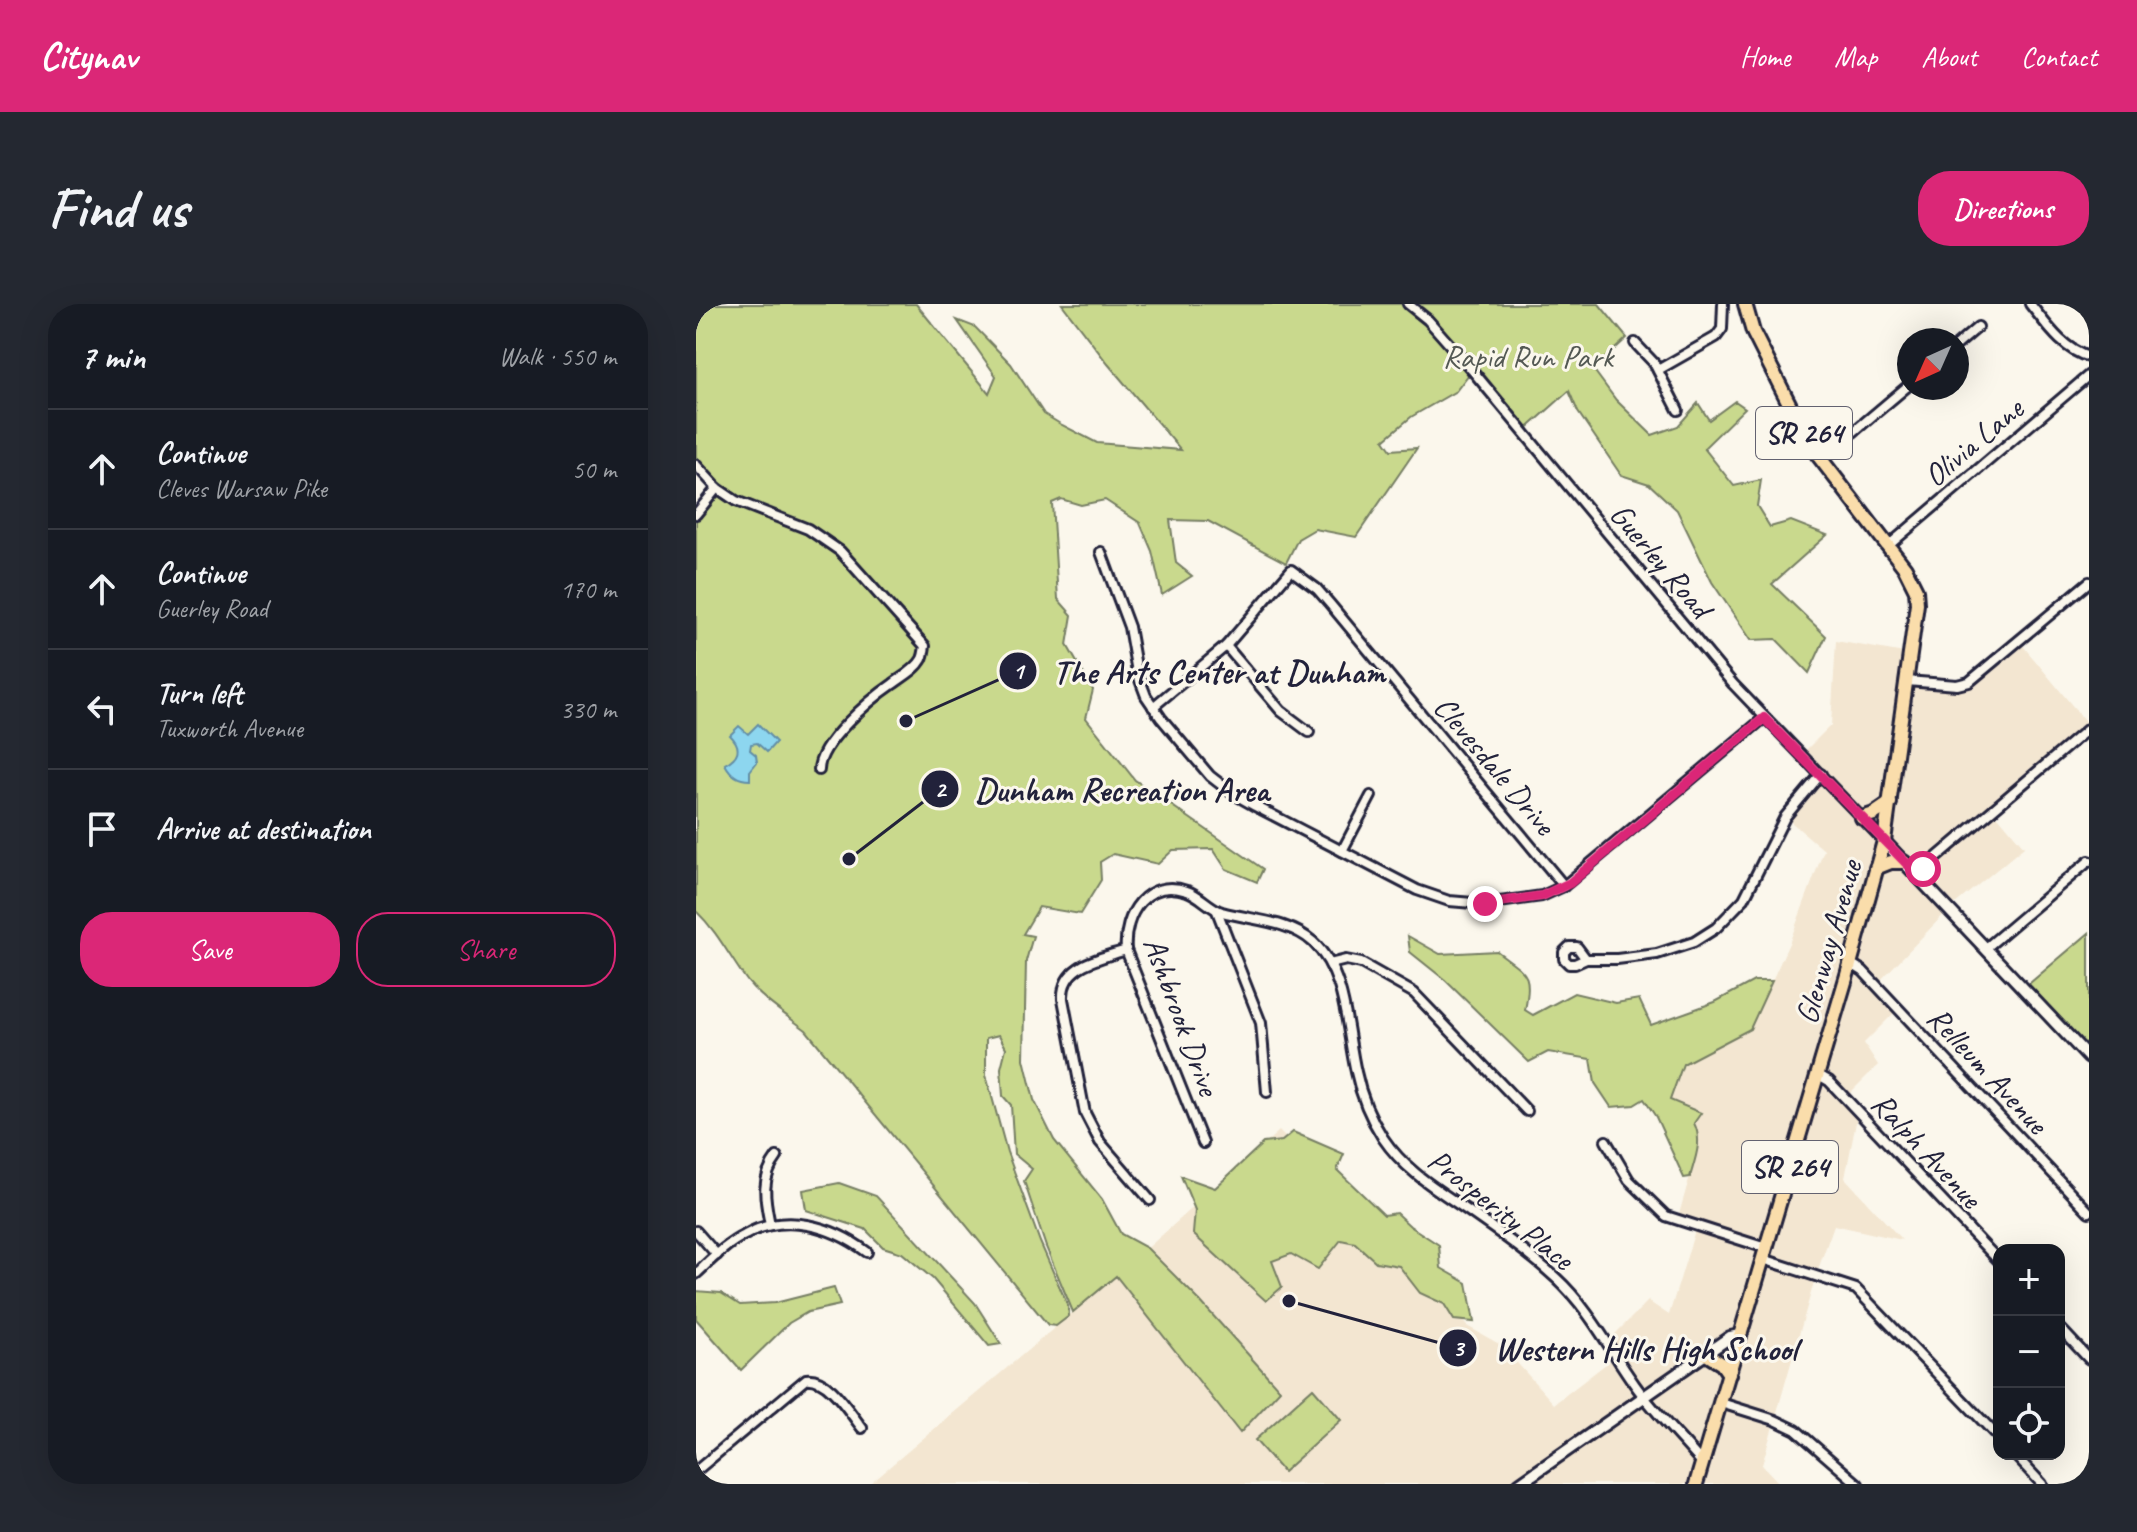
<!DOCTYPE html>
<html lang="en">
<head>
<meta charset="utf-8">
<style>
	body { margin:0; font-family:Caveat,sans-serif; background:#242831; color:#f1f3f6 }
	.controls { position:absolute; right:24px; bottom:24px; display:grid; overflow:hidden; border-radius:16px; box-shadow:0 8px 32px #0002 }
	.controls button { width:72px; height:72px; display:grid; place-items:center; padding:0; border:0; border-bottom:2px solid #363941; background:#171b24; color:#f1f3f6; font:40px sans-serif }
	.compass { position:absolute; left:1201px; top:24px; width:72px; height:72px; border-radius:50%; background:#171b24; box-shadow:0 8px 32px #0002; rotate:225deg }
	.stop { position:absolute; width:24px; height:24px; margin:-18px; border:6px solid #db2777; border-radius:50%; background:#fff }
	.stop.end { background:#db2777; border-color:#fff; box-shadow:0 2px 8px #0008 }
	.list { margin:0; padding:0; list-style:none }
	h2 { display:flex; justify-content:space-between; align-items:center; height:104px; margin:0; padding:0 32px; font-size:34px }
	h2 small { font-size:26px; font-weight:400; color:#9ea1a6 }
	.list li { display:grid; grid-template-columns:52px 1fr auto; gap:24px; align-items:center; box-sizing:border-box; height:120px; padding:0 32px; border-top:2px solid #363941 }
	.list b { display:block; font-size:30px; white-space:nowrap }
	.list p { margin:0; font-size:26px; white-space:nowrap; color:#9ea1a6 }
	.list em { font-size:26px; font-style:normal; color:#9ea1a6 }
	.actions { display:flex; gap:16px; padding:24px 32px }
	.actions a { flex:1; padding:18px 0; border:2px solid #db2777; border-radius:32px; text-align:center; font-size:28px; color:#db2777 }
	.actions .main { background:#db2777; color:#fff }
	.icon { flex:none; width:44px; height:44px; fill:none; stroke:currentColor; stroke-width:2; stroke-linecap:round; stroke-linejoin:round }
	.map { position:relative; flex:none; width:1393px; height:1180px; overflow:hidden; border-radius:32px }
	header { display:flex; align-items:center; gap:48px; box-sizing:border-box; height:112px; padding:0 40px; background:#db2777; color:#fff }
	header strong { font-size:38px }
	nav { display:flex; gap:44px; margin-inline-start:auto; font-size:28px }
	.intro { display:flex; align-items:center; justify-content:space-between; box-sizing:border-box; height:192px; padding:0 48px }
	h1 { margin:0; font-size:56px }
	.button { padding:20px 36px; border-radius:32px; background:#db2777; color:#fff; font-size:28px; font-weight:700 }
	main { display:flex; gap:48px; padding:0 48px }
	aside { flex:1; background:#171b24; border-radius:32px; box-shadow:0 8px 32px #0002 }
	.map>svg:first-child { display:block }
	.built { fill:#f3e6d1 }
	.green { fill:#c9d98d; stroke:#767e64; stroke-width:2 }
	.water { fill:#8dd6ef; stroke:#628ea7; stroke-width:2 }
	.lines { fill:none; stroke-linecap:round; stroke-linejoin:round }
	.minor-casing { stroke:#22223b; stroke-width:14 }
	.tertiary-casing { stroke:#22223b; stroke-width:16 }
	.primary-casing { stroke:#22223b; stroke-width:18 }
	.minor { stroke:#fbf7ec; stroke-width:8 }
	.tertiary { stroke:#fbf7ec; stroke-width:10 }
	.primary { stroke:#faddab; stroke-width:12 }
	.route { stroke:#db2777; stroke-width:10 }
	.labels { text-anchor:middle; stroke-width:6; stroke-linejoin:round; paint-order:stroke }
	.shield { fill:#fbf7ec; stroke:#636270; stroke-width:2 }
	.shield-label { font-size:30px; font-weight:bold; fill:#22223b }
	.park-label { font-size:32px; fill:#545954; stroke:#fbf7ec }
	.street-label { font-size:32px; fill:#22223b; stroke:#fbf7ec }
	.leader { fill:none; stroke:#22223b; stroke-width:3 }
	.callout-dot { fill:#22223b; stroke:#fbf7ec; stroke-width:3 }
	.mark-label { font-size:24px; text-anchor:middle; font-weight:bold; fill:#fff }
	.callout-label { font-size:34px; text-anchor:middle; font-weight:bold; fill:#22223b; stroke:#fbf7ec; stroke-width:6; stroke-linejoin:round; paint-order:stroke }
</style>
</head>
<body>
<header>
<strong>Citynav</strong>
<nav><a>Home</a><a>Map</a><a>About</a><a>Contact</a></nav>
</header>
<div class="intro"><h1>Find us</h1><a class="button">Directions</a></div>
<main>
<aside>
<h2>7 min<small>Walk · 550 m</small></h2>
<ul class="list">
<li><svg class="icon" aria-label="ahead" viewBox="0 0 24 24"><path d="M12 20V5M6 11l6-6 6 6"/></svg><div><b>Continue</b><p>Cleves Warsaw Pike</p></div><em>50 m</em></li>
<li><svg class="icon" aria-label="ahead" viewBox="0 0 24 24"><path d="M12 20V5M6 11l6-6 6 6"/></svg><div><b>Continue</b><p>Guerley Road</p></div><em>170 m</em></li>
<li><svg class="icon" aria-label="left" viewBox="0 0 24 24"><path d="M17 20v-9H6M10 6l-5 5 5 5"/></svg><div><b>Turn left</b><p>Tuxworth Avenue</p></div><em>330 m</em></li>
<li><svg class="icon" aria-label="arrive" viewBox="0 0 24 24"><path d="M6 21V4h12l-3 4 3 4H6"/></svg><div><b>Arrive at destination</b></div></li>
</ul>
<div class="actions"><a class="main">Save</a><a>Share</a></div>
</aside>
<div class="map">
<svg width="1393" height="1180" viewBox="0 0 1393 1180">
	<rect width="100%" height="100%" fill="#fbf7ec"/>
	<filter id="ink" filterUnits="userSpaceOnUse"><feTurbulence type="fractalNoise" baseFrequency=".0125" numOctaves="2"/><feDisplacementMap in="SourceGraphic" scale="16" xChannelSelector="R" yChannelSelector="G"/><feConvolveMatrix kernelMatrix="1 2 1 2 8 2 1 2 1" color-interpolation-filters="sRGB"/></filter>
	<g filter="url(#ink)">
		<polygon class="built" points="1140,337 1214,350 1212,377 1266,380 1323,337 1393,422 1297,506 1328,543 1253,605 1180,681 1202,705 1168,739 1182,761 1149,794 1162,808 1149,874 1206,936 1138,921 1120,971 1066,1161 1084,1180 173,1180 420,972 583,827 771,1022 805,1041 858,1100 919,1053 910,1039 952,997 973,1011 1000,923 981,917 1002,844 973,797 987,760 1054,725 1094,637 1128,546 1089,513 1125,470 1106,450 1135,421"/>
		<g class="green">
			<path d="M0 0H220L293 89 300 72 261 16 279 23 315 60 348 110 366 121 401 139 485 146 412 60 366 0H903L931 34 897 65 920 96 956 131 982 122 1002 99 1013 116 1039 97 1049 104 1008 144 1038 182 1065 176 1061 202 1074 223 1095 217 1131 231 1076 280 1130 332 1113 369 1080 335 1055 336 1016 278 981 206 953 180 925 171 882 108 873 87 828 127 776 66 760 87 715 113 688 136 695 146 721 144 660 233 619 225 602 235 590 259 512 217 474 216 480 259 496 272 466 291 456 247 444 219 409 196 385 201 365 195 356 199 362 295 376 311 371 341 397 386 390 414 439 476 567 565 561 578 530 565 517 545 477 546 462 560 417 550 404 558 405 576 384 610 343 603 327 630 337 632 330 657 328 755 338 796 358 836 406 895 425 930 451 944 504 997 584 1086 544 1129 420 972 377 1008 350 943 328 877 336 865 318 850 315 801 307 792 305 764 310 744 303 731 290 734V771L311 848 344 938 372 1002 373 1012 360 1022 352 1021 110 726C90 711 68 697 52 678 34 654 22 628 0 607V210L21 184 0 161Z"/>
			<polygon points="1393,629 1393,754 1328,684"/>
			<path d="M712 632 744 650 801 647C830 670 837 667 829 706L837 711 878 689 920 699 943 695 955 721 1019 698 1058 677H1076L1054 725 987 760 974 796 1005 809 998 819C1007 837 999 855 994 873L988 874 960 813 948 795 938 801 915 803 899 779 895 755 852 748 833 758 749 676 714 648Z"/>
			<polygon points="597,828 648,850 641,866 688,911 700,909 714,922 743,941 745,964 771,979 778,1018 758,1016 748,1000 724,989 703,962 680,958 659,939 645,936 622,965 595,950 576,957 586,983 570,997 497,930 499,906 485,872 519,884 567,839 586,837"/>
			<polygon points="143,879 180,892 279,999 305,1040 293,1042 237,975 206,949 187,943 169,925 110,906 107,886"/>
			<polygon points="138,984 144,1001 112,1008 93,1019 45,1066 0,1015 0,987 25,989 44,1001 79,999"/>
			<polygon points="617,1084 645,1116 587,1168 559,1136"/>
		</g>
		<path class="water" d="M62 420 80 438 71 448 61 439 55 440 54 446 60 451 61 458 54 467V476C42 476 35 471 29 460 42 453 47 444 34 431L43 422 52 430Z"/>
		<g class="lines">
			<g class="minor-casing">
				<g id="minor">
					<polyline points="712,0 732,16 776,66 1037,380 1188,537"/>
					<path d="M1334 0C1351 21 1366 45 1393 53"/>
					<polyline points="939,39 958,59 982,106"/>
					<polyline points="1261,41 1282,23"/>
					<polyline points="962,66 1020,33 1026,25 1027,0"/>
					<polyline points="1124,156 1213,81"/>
					<path d="M0 161 21 184 40 197 112 225 144 247 229 342C228 347 228 351 226 355 220 366 206 373 197 380 175 395 123 439 123 466"/>
					<polyline points="0,210 21,184"/>
					<polyline points="1192,242 1393,71"/>
					<polyline points="405,248 433,323 441,368 450,392 465,414 514,472 536,489 559,502 721,586 753,597 789,600 846,592 868,582 1068,414"/>
					<polyline points="530,342 585,407 613,428"/>
					<polyline points="1211,377 1261,381 1273,378 1393,278"/>
					<polyline points="457,403 530,342 595,266 621,285 634,300 868,582"/>
					<polyline points="646,547 675,492"/>
					<polyline points="1221,570 1393,424"/>
					<polyline points="521,607 565,719 571,788"/>
					<polyline points="1290,644 1393,557"/>
					<path d="M430 646C404 655 365 660 367 695L389 809 404 838 454 896"/>
					<polyline points="890,655 881,643 873,643 868,648 868,655 873,660 879,660 890,655 921,655 961,650 998,638 1020,624 1048,595 1089,513 1125,470"/>
					<polyline points="1154,659 1167,667 1393,908"/>
					<polyline points="634,660 650,656 665,659 718,689 831,807"/>
					<polyline points="1121,770 1133,777 1303,957"/>
					<polyline points="910,837 933,876 970,912 1070,944"/>
					<path d="M507 839 430 646C427 611 451 573 491 587 504 591 513 604 526 608 556 616 594 617 617 638 651 670 650 725 660 768 665 792 674 814 687 834 709 867 742 886 774 908 804 929 834 950 860 974 893 1004 914 1046 939 1081 959 1109 984 1133 1006 1159"/>
					<path d="M74 921C69 896 64 875 81 853"/>
					<polyline points="0,927 21,951"/>
					<polyline points="1067,955 1160,985 1303,1134"/>
					<path d="M0 970C15 956 30 940 49 931 89 908 136 922 171 948"/>
					<polyline points="1363,1023 1393,1055"/>
					<polyline points="1025,1099 1079,1116 1100,1126 1162,1180"/>
					<polyline points="1318,1150 1346,1180"/>
					<path d="M0 1167 110 1075C133 1072 153 1108 166 1124"/>
				</g>
			</g>
			<g class="tertiary-casing">
				<g id="tertiary">
					<polyline points="1188,537 1393,754"/>
					<polyline points="823,1180 1034,1033 1044,1031"/>
				</g>
			</g>
			<g class="primary-casing">
				<g id="primary">
					<polyline points="1166,514 1178,510 1194,499"/>
					<polyline points="1180,564 1195,558 1208,558"/>
					<polyline points="1010,1050 1026,1060 1033,1070"/>
					<polyline points="1000,1180 1151,671 1188,537 1221,300 1220,286 1209,264 1114,141 1057,28 1049,0"/>
				</g>
			</g>
			<use href="#minor" class="minor"/>
			<use href="#tertiary" class="tertiary"/>
			<use href="#primary" class="primary"/>
		</g>
	</g>
	<g class="lines" filter="url(#ink)">
		<polyline class="route" points="789,600 846,592 874,579 1068,414 1221,570 1227,565"/>
	</g>
	<g class="labels">
		<g class="shield">
			<rect x="1060" y="103" width="96" height="52" rx="6"/>
			<rect x="1046" y="837" width="96" height="52" rx="6"/>
		</g>
		<g class="shield-label">
			<text x="1108" y="139">SR 264</text>
			<text x="1094" y="873">SR 264</text>
		</g>
		<g class="park-label">
			<text x="832" y="63">Rapid Run Park</text>
		</g>
		<g class="street-label">
			<text transform="translate(1277 138) rotate(-40)" y="11">Olivia Lane</text>
			<text transform="translate(965 256) rotate(50)" y="11">Guerley Road</text>
			<text transform="translate(799 461) rotate(50)" y="11">Clevesdale Drive</text>
			<text transform="translate(1132 638) rotate(-74)" y="11">Glenway Avenue</text>
			<text transform="translate(486 712) rotate(70)" y="11">Ashbrook Drive</text>
			<text transform="translate(1292 766) rotate(47)" y="11">Relleum Avenue</text>
			<text transform="translate(1231 846) rotate(47)" y="11">Ralph Avenue</text>
			<text transform="translate(805 905) rotate(38)" y="11">Prosperity Place</text>
		</g>
	</g>
	<path class="leader" d="M210 417L322 367M153 555L244 485M593 997L762 1044"/>
	<g class="callout-dot">
		<circle cx="210" cy="417" r="8"/>
		<circle cx="153" cy="555" r="8"/>
		<circle cx="593" cy="997" r="8"/>
		<circle cx="322" cy="367" r="20"/>
		<circle cx="244" cy="485" r="20"/>
		<circle cx="762" cy="1044" r="20"/>
	</g>
	<g class="mark-label">
		<text x="322" y="375">1</text>
		<text x="244" y="493">2</text>
		<text x="762" y="1052">3</text>
	</g>
	<g class="callout-label">
		<text x="523" y="379">The Arts Center at Dunham</text>
		<text x="426" y="497">Dunham Recreation Area</text>
		<text x="950" y="1056">Western Hills High School</text>
	</g>
</svg>
<div class="controls">
<button>+</button>
<button>−</button>
<button><svg class="icon" aria-label="locate" viewBox="0 0 24 24"><circle cx="12" cy="12" r="6"/><path d="M12 2v4M12 18v4M2 12h4M18 12h4"/></svg></button>
</div>
<svg class="compass" viewBox="-18 -18 36 36"><path d="M0-13l5 13h-10z" fill="#e53935"/><path d="M0 13l5-13h-10z" fill="#9ea1a6"/></svg>
<div class="stop" style="left:1227px;top:565px"></div>
<div class="stop end" style="left:789px;top:600px"></div>
</div>
</main>
</body>
</html>
